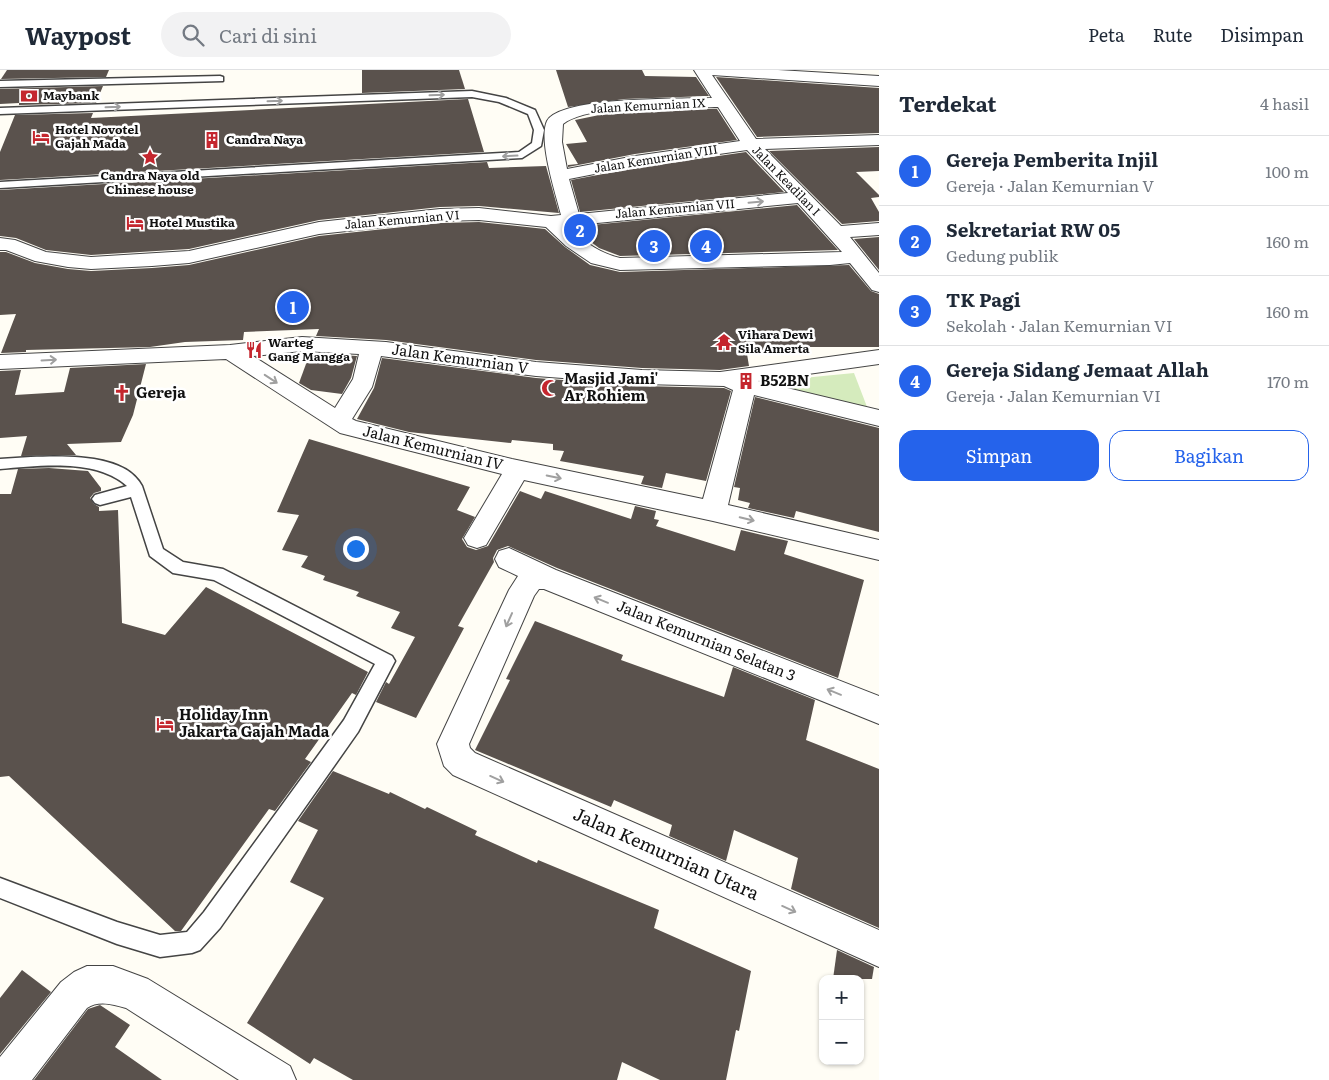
<!DOCTYPE html>
<html lang="id">
<head>
<meta charset="utf-8">
<style>
	body { margin:0; font-family:Literata,serif; background:#f2f2f3; color:#1f2937 }
	.controls { position:absolute; right:15px; bottom:15px; display:grid; overflow:hidden; border-radius:10px; box-shadow:0 1px 4px #0004 }
	.controls button { width:45px; height:45px; display:grid; place-items:center; padding:0; border:0; border-bottom:1px solid #e0e1e3; background:#fff; color:#1f2937; font:25px sans-serif }
	.you { position:absolute; left:355px; top:478px; width:18px; height:18px; margin:-12px; border:4px solid #fff; border-radius:50%; background:#1a73e8; box-shadow:0 0 0 8px #1a73e833 }
	.badge { display:grid; place-items:center; width:32px; height:32px; border-radius:50%; background:#2563eb; color:#fff; font-size:16px; font-weight:700 }
	.pin { position:absolute; translate:-50% -50%; border:2px solid #fff; box-shadow:0 1px 5px #0006 }
	.list { margin:0; padding:0; list-style:none }
	h2 { display:flex; justify-content:space-between; align-items:center; height:65px; margin:0; padding:0 20px; font-size:21px }
	h2 small { font-size:16px; font-weight:400; color:#747a83 }
	.list li { display:grid; grid-template-columns:32px 1fr auto; gap:15px; align-items:center; box-sizing:border-box; height:70px; padding:0 20px; border-top:1px solid #e0e1e3 }
	.list b { display:block; font-size:19px; white-space:nowrap }
	.list p { margin:0; font-size:16px; white-space:nowrap; color:#747a83 }
	.list em { font-size:16px; font-style:normal; color:#747a83 }
	.actions { display:flex; gap:10px; padding:15px 20px }
	.actions a { flex:1; padding:11px 0; border:1px solid #2563eb; border-radius:15px; text-align:center; font-size:18px; color:#2563eb }
	.actions .main { background:#2563eb; color:#fff }
	.icon { flex:none; width:28px; height:28px; fill:none; stroke:currentColor; stroke-width:2; stroke-linecap:round; stroke-linejoin:round }
	.map { position:relative; flex:none; width:879px; height:1010px; overflow:hidden }
	header { display:flex; align-items:center; gap:30px; box-sizing:border-box; height:70px; padding:0 25px; background:#fff; border-bottom:1px solid #e0e1e3 }
	header strong { font-size:24px }
	nav { display:flex; gap:28px; margin-inline-start:auto; font-size:18px }
	.search { width:350px; height:45px; background:#f2f2f3; display:flex; align-items:center; gap:12px; box-sizing:border-box; padding:0 18px; border-radius:28px; color:#747a83; font-size:19px }
	main { display:flex }
	aside { flex:1; background:#fff }
	.map>svg:first-child { display:block }
	.green { fill:#d5ebbd }
	.building { fill:#5a524d }
	.lines { fill:none; stroke-linecap:round; stroke-linejoin:round }
	.service-casing { stroke:#444; stroke-width:3 }
	.minor-casing { stroke:#444; stroke-width:2 }
	.service { fill:#fff; fill-rule:evenodd }
	.minor { fill:#fff; fill-rule:evenodd }
	.oneway { stroke:#a0a0a0 }
	.labels { text-anchor:middle; stroke-width:5; stroke-linejoin:round; paint-order:stroke }
	.far-poi-label { font-size:12px; font-weight:bold; fill:#111; stroke:#fff; text-anchor:start }
	.far-street-label { font-size:12px; fill:#111; stroke:#fff }
	.street-label { font-size:15px; fill:#111; stroke:#fff }
	.poi-label { font-size:15px; font-weight:bold; fill:#111; stroke:#fff; text-anchor:start }
	.near-street-label { font-size:18px; fill:#111; stroke:#fff }
</style>
</head>
<body>
<header>
<strong>Waypost</strong>
<div class="search"><svg class="icon" aria-label="search" viewBox="0 0 24 24"><circle cx="10" cy="10" r="6"/><path d="M15 15l6 6"/></svg>Cari di sini</div>
<nav><a>Peta</a><a>Rute</a><a>Disimpan</a></nav>
</header>
<main>
<div class="map">
<svg width="879" height="1010" viewBox="0 0 879 1010">
	<rect width="100%" height="100%" fill="#fffdf5"/>
	<polygon class="green" points="854,303 869,342 753,313"/>
	<g class="building">
		<polygon points="7,0 109,0 106,7 1,9"/>
		<polygon points="362,0 459,0 465,19 362,23"/>
		<polygon points="556,0 642,0 645,6 696,7 709,26 624,29 568,37"/>
		<polygon points="716,7 879,18 879,63 757,67"/>
		<polygon points="103,16 96,33 19,35 19,33 0,34 0,19"/>
		<polygon points="468,29 484,82 0,110 0,82 15,45 93,43 91,48"/>
		<polygon points="660,39 717,39 737,70 635,84 568,97 568,95 578,94 566,74 587,72 575,50 614,42"/>
		<polygon points="879,77 879,101 856,102 879,125 879,127 871,128 879,142 879,151 842,154 769,81"/>
		<polygon points="746,82 784,122 580,142 571,110 635,98"/>
		<polygon points="487,92 489,98 546,96 559,143 479,136 440,137 319,150 189,179 91,185 46,180 16,168 0,166 0,120"/>
		<polygon points="797,135 838,180 620,186 599,178 571,157"/>
		<polygon points="479,152 545,159 565,177 590,195 620,202 849,195 871,221 879,224 879,277 770,277 773,284 747,284 749,296 720,300 642,298 536,290 386,270 316,266 319,259 244,262 243,270 185,272 150,277 26,280 26,282 1,283 16,244 0,245 0,182 6,182 35,193 68,199 91,201 152,198 189,195 319,166 440,153"/>
		<polygon points="879,167 879,200 854,169"/>
		<polygon points="310,283 357,286 351,308 342,324 311,320 299,313"/>
		<polygon points="382,288 536,308 642,316 724,318 731,321 706,411 666,403 662,418 641,414 644,406 560,391 564,381 553,380 553,374 512,370 511,373 409,362 357,349 374,318"/>
		<polygon points="146,294 133,345 121,372 67,374 76,385 21,386 27,366 0,368 0,301 21,300 15,325 64,322 70,298"/>
		<polygon points="755,327 879,358 879,462 796,441 794,448 748,438 750,433 738,430 740,418 734,417"/>
		<polygon points="309,369 470,417 457,440 475,447 462,469 467,477 476,480 488,476 520,421 541,429 545,421 631,449 635,436 656,441 654,449 659,450 656,456 735,481 741,460 788,471 784,484 864,510 838,608 557,498 508,476 497,480 493,488 494,492 458,556 464,558 416,648 376,632 386,612 389,614 415,567 391,558 400,542 356,526 359,522 323,510 325,506 301,497 308,486 282,480 299,445 277,442"/>
		<polygon points="49,398 88,401 101,418 101,421 94,423 90,428 94,434 99,437 99,441 118,440 122,553 165,565 206,517 368,602 356,625 352,623 305,689 311,692 275,741 269,739 181,861 175,861 9,706 0,707 0,424 11,424 18,399"/>
		<polygon points="535,551 623,585 621,590 724,627 733,597 815,630 806,670 879,699 879,858 791,819 798,788 734,760 726,791 669,766 672,755 614,730 611,737 475,680 510,610 506,609"/>
		<polygon points="333,701 389,724 390,722 425,739 427,737 477,761 475,765 537,793 538,790 659,840 654,858 751,901 739,961 736,960 726,1010 660,1010 622,992 617,1010 353,1010 314,988 310,994 247,953 324,828 290,812 318,760 298,751"/>
		<polygon points="837,880 874,897 872,909 833,909"/>
		<polygon points="22,900 51,922 0,984 0,928"/>
		<polygon points="100,935 130,955 115,977 162,1010 34,1010 88,939"/>
	</g>
	<g class="lines">
		<g class="service-casing">
			<g id="service">
				<polygon points="220,6 223,7 223,11 0,17 0,11"/>
				<polygon points="472,21 506,28 535,40 544,60 541,76 522,88 0,118 0,112 519,82 532,73 534,60 528,44 499,32 472,27 0,44 0,38"/>
				<path d="M31 387C63 386 125 383 142 416L163 479 183 492 223 499 392 586 395 591 358 662 220 858 200 880 192 883 160 887 117 874 0 828V808L117 852 160 865 187 862 204 842 344 650 375 594 214 510 173 503 150 486 131 427 100 435 95 433 92 429 95 425 127 416C95 388 40 396 0 399V389Z"/>
			</g>
		</g>
		<g class="minor-casing">
			<g id="minor">
				<path d="M694 0H778L879 6V16L712 5 756 69 879 65V75L765 79 841 156 879 153V165L850 167 879 203V222L872 220 850 193 830 195 620 200 591 193 566 176 546 157 479 150 440 151 319 164 189 193 152 196 91 199 68 197 35 191 6 180H0V168L15 170 46 182 91 187 189 181 319 152 440 139 479 138 551 146 561 145C556 125 538 70 547 51 560 26 684 29 712 28ZM718 37 740 71 635 86 567 99 562 72 563 54C589 33 682 38 718 37ZM747 80 788 123 579 144 569 109 635 96ZM798 133 842 182 620 188C599 183 583 171 567 156Z"/>
				<path d="M302 267 386 272 536 292 642 300 720 302 879 280V294L758 311 879 340V356L754 325 728 435 879 470V490L713 451 524 410 486 475 477 478 468 475 464 468 502 404 340 363 226 289 0 299V285L230 275ZM302 281 359 284 353 309 335 338 253 286ZM381 286 536 306 642 314 724 316 733 320 703 429 512 389 356 351 352 349 372 317Z"/>
				<polygon points="509,478 556,500 879,626 879,654 544,519 539,519 534,526 469,674 470,678 475,683 879,860 879,897 453,705 444,696 437,674 509,520 518,506 499,497 495,489 499,481"/>
				<path d="M87 896H113L148 909 290 996 296 1010H239L126 938C113 934 98 930 87 938L32 1010H0V987L61 912 74 902Z"/>
			</g>
		</g>
		<use href="#service" class="service"/>
		<use href="#minor" class="minor"/>
	</g>
	<defs><path id="oneway-shaft" d="M-6 0H5M1.5-3L5.5 0L1.5 3" fill="none" stroke-width="1.6" stroke-linecap="round" stroke-linejoin="round" transform="scale(1.25)"/></defs>
	<g class="oneway">
		<use href="#oneway-shaft" transform="translate(437 25) rotate(-2)"/>
		<use href="#oneway-shaft" transform="translate(275 31) rotate(-2)"/>
		<use href="#oneway-shaft" transform="translate(113 37) rotate(-2)"/>
		<use href="#oneway-shaft" transform="translate(510 86) rotate(177)"/>
		<use href="#oneway-shaft" transform="translate(756 132) rotate(-5)"/>
		<use href="#oneway-shaft" transform="translate(49 290) rotate(-3)"/>
		<use href="#oneway-shaft" transform="translate(271 309) rotate(33)"/>
		<use href="#oneway-shaft" transform="translate(554 407) rotate(12)"/>
		<use href="#oneway-shaft" transform="translate(747 449) rotate(13)"/>
		<use href="#oneway-shaft" transform="translate(601 530) rotate(-158)"/>
		<use href="#oneway-shaft" transform="translate(509 550) rotate(114)"/>
		<use href="#oneway-shaft" transform="translate(834 622) rotate(-158)"/>
		<use href="#oneway-shaft" transform="translate(497 709) rotate(24)"/>
		<use href="#oneway-shaft" transform="translate(789 839) rotate(24)"/>
	</g>
	<defs>
		<g id="bank-bare" transform="scale(1.35)"><path d="M-6-4H6V4H-6ZM0-2.3a2.3 2.3 0 1 0 0 4.6a2.3 2.3 0 1 0 0-4.6Z" fill="#c4262e" stroke="#fff" stroke-width="2.5" paint-order="stroke"/></g>
		<g id="hotel-bare" transform="scale(1.35)"><path d="M-6-4.5h1.5V1H6V5H4.5V3h-9V5H-6ZM-4 0a1.8 1.8 0 1 1 3.6 0ZM.5 0V-2.5h3Q6-2.5 6 0Z" fill="#c4262e" stroke="#fff" stroke-width="2.5" paint-order="stroke"/></g>
		<g id="building-bare" transform="scale(1.35)"><path d="M-4-6H4V6H1V3H-1V6H-4ZM-2.5-4.3h1.7v1.8h-1.7ZM.8-4.3h1.7v1.8H.8ZM-2.5-1h1.7V.8h-1.7ZM.8-1h1.7V.8H.8Z" fill="#c4262e" stroke="#fff" stroke-width="2.5" paint-order="stroke"/></g>
		<g id="sight-bare" transform="scale(1.35)"><path d="M0-6L1.8-2.2L6-1.7L2.9 1.2L3.7 5.4L0 3.3L-3.7 5.4L-2.9 1.2L-6-1.7L-1.8-2.2Z" fill="#c4262e" stroke="#fff" stroke-width="2.5" paint-order="stroke"/></g>
		<g id="temple-bare" transform="scale(1.35)"><path d="M0-6L5-2H3V0L6.5 2.5H4V6H1.5V3h-3V6H-4V2.5H-6.5L-3 0V-2H-5Z" fill="#c4262e" stroke="#fff" stroke-width="2.5" paint-order="stroke"/></g>
		<g id="restaurant-bare" transform="scale(1.35)"><path d="M-5-6h1v4h1v-4h1v4h1v-4h1v5L-1.5 .5V6h-2V.5L-5-1ZM5-6V6H3V1.5H1.5Q1.5-4 5-6Z" fill="#c4262e" stroke="#fff" stroke-width="2.5" paint-order="stroke"/></g>
		<g id="mosque-bare" transform="scale(1.35)"><path d="M3.5-4.9A6 6 0 1 0 3.5 4.9A5 5 0 1 1 3.5-4.9Z" fill="#c4262e" stroke="#fff" stroke-width="2.5" paint-order="stroke"/></g>
		<g id="church-bare" transform="scale(1.35)"><path d="M-1.2-6h2.4v3.5h3.3v2.4h-3.3V6h-2.4V-.1h-3.3v-2.4h3.3Z" fill="#c4262e" stroke="#fff" stroke-width="2.5" paint-order="stroke"/></g>
	</defs>
	<g fill-rule="evenodd">
		<use href="#bank-bare" x="29" y="26"/>
		<use href="#hotel-bare" x="41" y="67"/>
		<use href="#building-bare" x="212" y="70"/>
		<use href="#sight-bare" x="150" y="87"/>
		<use href="#hotel-bare" x="135" y="153"/>
		<use href="#temple-bare" x="724" y="272"/>
		<use href="#restaurant-bare" x="254" y="280"/>
		<use href="#building-bare" x="746" y="311"/>
		<use href="#mosque-bare" x="550" y="318"/>
		<use href="#church-bare" x="122" y="323"/>
		<use href="#hotel-bare" x="165" y="654"/>
	</g>
	<g class="labels">
		<g class="far-poi-label">
			<text x="43" y="30">Maybank</text>
			<text x="55" y="64">Hotel Novotel<tspan x="55" dy="14">Gajah Mada</tspan></text>
			<text x="226" y="74">Candra Naya</text>
			<text x="150" y="110" text-anchor="middle">Candra Naya old<tspan x="150" dy="14">Chinese house</tspan></text>
			<text x="149" y="157">Hotel Mustika</text>
			<text x="738" y="269">Vihara Dewi<tspan x="738" dy="14">Sila Amerta</tspan></text>
			<text x="268" y="277">Warteg<tspan x="268" dy="14">Gang Mangga</tspan></text>
		</g>
		<g class="far-street-label">
			<text transform="translate(648 36) rotate(-3)" y="4">Jalan Kemurnian IX</text>
			<text transform="translate(656 89) rotate(-9)" y="4">Jalan Kemurnian VIII</text>
			<text transform="translate(786 111) rotate(46)" y="4">Jalan Keadilan I</text>
			<text transform="translate(675 139) rotate(-5)" y="4">Jalan Kemurnian VII</text>
			<text transform="translate(402 150) rotate(-5)" y="4">Jalan Kemurnian VI</text>
		</g>
		<g class="street-label">
			<text transform="translate(460 289) rotate(8)" y="5">Jalan Kemurnian V</text>
			<text transform="translate(433 378) rotate(14)" y="5">Jalan Kemurnian IV</text>
			<text transform="translate(706 571) rotate(22)" y="5">Jalan Kemurnian Selatan 3</text>
		</g>
		<g class="poi-label">
			<text x="564" y="314">Masjid Jami'<tspan x="564" dy="17">Ar Rohiem</tspan></text>
			<text x="760" y="316">B52BN</text>
			<text x="136" y="328">Gereja</text>
			<text x="179" y="650">Holiday Inn<tspan x="179" dy="17">Jakarta Gajah Mada</tspan></text>
		</g>
		<g class="near-street-label">
			<text transform="translate(666 784) rotate(24)" y="6">Jalan Kemurnian Utara</text>
		</g>
	</g>
</svg>
<div class="controls">
<button>+</button>
<button>−</button>
</div>
<div class="you"></div>
<div class="pin badge" style="left:293px;top:237px">1</div>
<div class="pin badge" style="left:580px;top:160px">2</div>
<div class="pin badge" style="left:654px;top:176px">3</div>
<div class="pin badge" style="left:706px;top:176px">4</div>
</div>
<aside>
<h2>Terdekat<small>4 hasil</small></h2>
<ul class="list">
<li><span class="badge">1</span><div><b>Gereja Pemberita Injil</b><p>Gereja · Jalan Kemurnian V</p></div><em>100 m</em></li>
<li><span class="badge">2</span><div><b>Sekretariat RW 05</b><p>Gedung publik</p></div><em>160 m</em></li>
<li><span class="badge">3</span><div><b>TK Pagi</b><p>Sekolah · Jalan Kemurnian VI</p></div><em>160 m</em></li>
<li><span class="badge">4</span><div><b>Gereja Sidang Jemaat Allah</b><p>Gereja · Jalan Kemurnian VI</p></div><em>170 m</em></li>
</ul>
<div class="actions"><a class="main">Simpan</a><a>Bagikan</a></div>
</aside>
</main>
</body>
</html>
